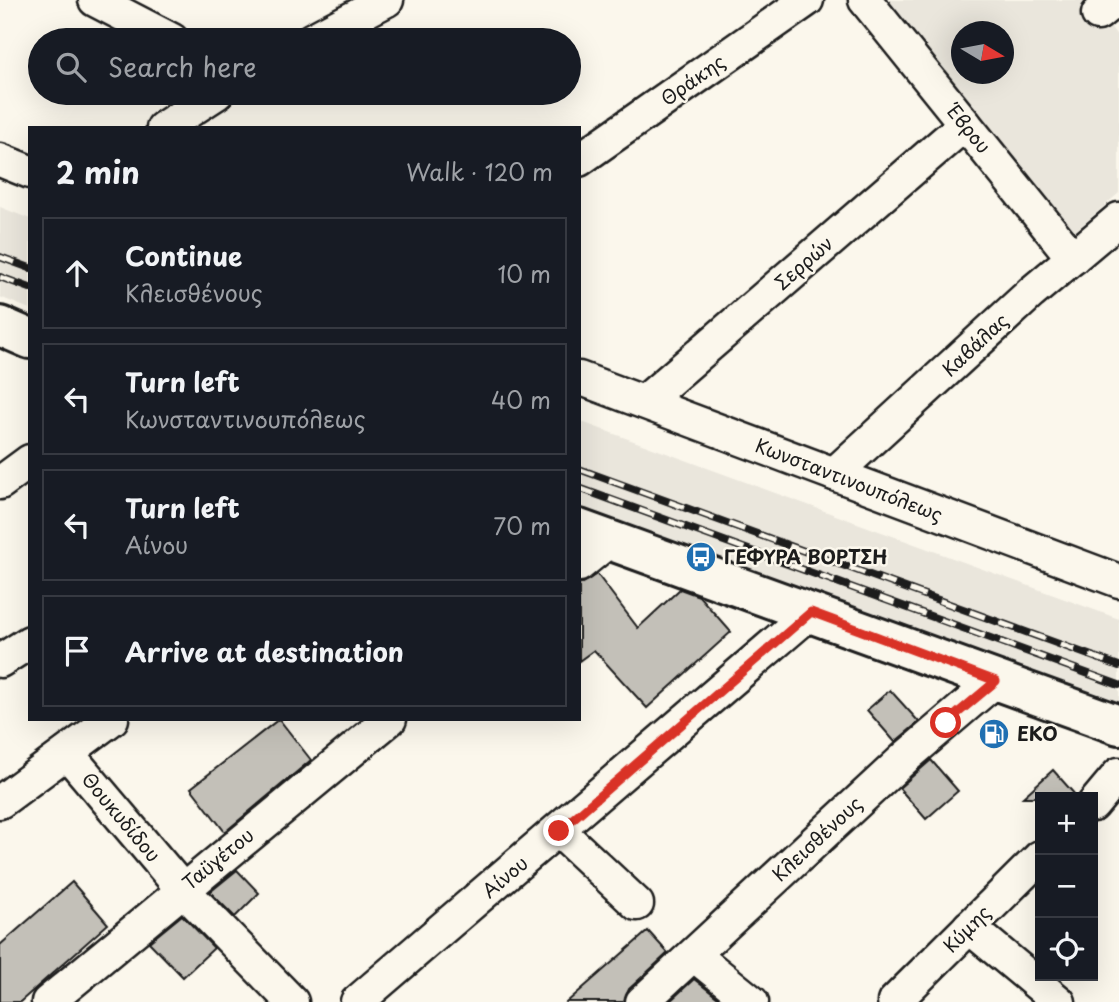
<!DOCTYPE html>
<html lang="en">
<head>
<meta charset="utf-8">
<style>
	body { margin:0; font-family:"Playpen Sans",sans-serif; background:#242831; color:#f1f3f6 }
	.controls { position:absolute; right:21px; bottom:21px; display:grid; overflow:hidden; border-radius:0px; box-shadow:0 7px 28px #0002 }
	.controls button { width:63px; height:63px; display:grid; place-items:center; padding:0; border:0; border-bottom:2px solid #363941; background:#171b24; color:#f1f3f6; font:35px sans-serif }
	.compass { position:absolute; left:951px; top:21px; width:63px; height:63px; border-radius:50%; background:#171b24; box-shadow:0 7px 28px #0002; rotate:100deg }
	.stop { position:absolute; width:21px; height:21px; margin:-16px; border:5px solid #d93025; border-radius:50%; background:#fff }
	.stop.end { background:#d93025; border-color:#fff; box-shadow:0 2px 7px #0008 }
	.list { margin:0; padding:0; list-style:none }
	h2 { display:flex; justify-content:space-between; align-items:center; height:91px; margin:0; padding:0 28px; font-size:30px }
	h2 small { font-size:23px; font-weight:400; color:#9ea1a6 }
	.list li { display:grid; grid-template-columns:46px 1fr auto; gap:21px; align-items:center; box-sizing:border-box; height:112px; margin:0 14px 14px; padding:0 14px; border:2px solid #363941; border-radius:0px }
	.list b { display:block; font-size:26px; white-space:nowrap }
	.list p { margin:0; font-size:23px; white-space:nowrap; color:#9ea1a6 }
	.list em { font-size:23px; font-style:normal; color:#9ea1a6 }
	.icon { flex:none; width:38px; height:38px; fill:none; stroke:currentColor; stroke-width:2; stroke-linecap:round; stroke-linejoin:round }
	.map { position:relative; flex:none; width:1119px; height:1002px; overflow:hidden }
	.search { position:absolute; background:#171b24; box-shadow:0 7px 28px #0002; left:28px; top:28px; width:553px; height:77px; display:flex; align-items:center; gap:18px; box-sizing:border-box; padding:0 24px; border-radius:38px; color:#9ea1a6; font-size:26px }
	.panel { position:absolute; background:#171b24; box-shadow:0 7px 28px #0002; left:28px; top:126px; width:553px; height:595px; border-radius:0px }
	.map>svg:first-child { display:block }
	.built { fill:#eae6dc; fill-rule:evenodd }
	.building { fill:#c3c0b8; stroke:#1c1c1c; stroke-width:2 }
	.lines { fill:none; stroke-linecap:round; stroke-linejoin:round }
	.street-casing { stroke:#1c1c1c; stroke-width:37 }
	.secondary-casing { stroke:#1c1c1c; stroke-width:44 }
	.street { stroke:#fbf7ec; stroke-width:32 }
	.secondary { stroke:#fbf7ec; stroke-width:38 }
	.rail-casing { stroke:#1c1c1c; stroke-width:8 }
	.rail { stroke:#fbf7ec; stroke-width:5; stroke-dasharray:16; stroke-linecap:butt }
	.route { stroke:#d93025; stroke-width:9 }
	.labels { text-anchor:middle; stroke-width:5; stroke-linejoin:round; paint-order:stroke }
	.street-label { font-size:19px; fill:#1c1c1c; stroke:#fbf7ec }
	.poi-label { font-size:19px; font-weight:bold; fill:#1c1c1c; stroke:#fbf7ec; text-anchor:start }
</style>
</head>
<body>
<div class="map">
<svg width="1119" height="1002" viewBox="0 0 1119 1002">
	<rect width="100%" height="100%" fill="#fbf7ec"/>
	<filter id="ink" filterUnits="userSpaceOnUse"><feTurbulence type="fractalNoise" baseFrequency=".0143" numOctaves="2"/><feDisplacementMap in="SourceGraphic" scale="14" xChannelSelector="R" yChannelSelector="G"/><feConvolveMatrix kernelMatrix="1 2 1 2 8 2 1 2 1" color-interpolation-filters="sRGB"/></filter>
	<g filter="url(#ink)">
		<g class="built">
			<path d="M889 0H1090L1119 38V193L1075 231ZM962 32H1004V74H962Z"/>
			<polygon points="0,207 30,219 30,309 0,297"/>
			<polygon points="579,421 1119,619 1119,713 579,518"/>
		</g>
		<g class="building">
			<polygon points="597,574 638,628 680,589 699,596 731,632 647,708 594,650 579,661 579,585"/>
			<polygon points="890,690 919,722 895,742 867,710"/>
			<polygon points="279,719 311,760 225,832 191,788"/>
			<polygon points="931,760 958,791 926,819 899,788"/>
			<polygon points="1053,770 1077,797 1023,797"/>
			<polygon points="237,870 259,893 235,917 210,892"/>
			<polygon points="72,882 108,924 20,1002 0,1002 0,945"/>
			<polygon points="182,915 214,948 183,977 149,942"/>
			<polygon points="648,931 668,953 629,989 624,1002 567,1002"/>
			<polygon points="694,979 723,1002 669,1002"/>
		</g>
		<g class="lines">
			<g class="street-casing">
				<g id="street">
					<polyline points="95,0 172,40"/>
					<polyline points="865,0 1073,258"/>
					<polyline points="1098,14 1115,0"/>
					<polyline points="311,40 387,0"/>
					<polyline points="163,128 217,93"/>
					<polyline points="0,160 30,172"/>
					<polyline points="579,160 807,0"/>
					<polyline points="579,378 1119,581"/>
					<polyline points="644,402 965,124"/>
					<polyline points="834,474 1031,293 1119,219"/>
					<polyline points="0,483 30,461"/>
					<polyline points="579,565 611,539"/>
					<polyline points="0,661 30,642"/>
					<polyline points="67,753 182,889 292,1002"/>
					<polyline points="0,802 112,719"/>
					<polyline points="1093,805 1119,774"/>
					<polyline points="559,831 637,904"/>
					<polyline points="969,927 1059,1002"/>
					<polyline points="694,955 752,1002"/>
					<polyline points="48,1002 390,719"/>
					<polyline points="357,1002 811,612"/>
					<polyline points="642,1002 906,757 996,680"/>
					<polyline points="894,1002 1040,857"/>
				</g>
			</g>
			<g class="secondary-casing">
				<g id="secondary">
					<polyline points="0,326 30,339"/>
					<polyline points="579,529 1119,725"/>
				</g>
			</g>
			<use href="#street" class="street"/>
			<use href="#secondary" class="secondary"/>
			<g class="rail-casing">
				<g id="rail">
					<polyline points="0,257 30,268"/>
					<polyline points="0,277 30,288"/>
					<polyline points="579,469 1119,666"/>
					<polyline points="579,488 1119,685"/>
				</g>
			</g>
			<use href="#rail" class="rail"/>
		</g>
	</g>
	<g class="lines" filter="url(#ink)">
		<polyline class="route" points="559,831 811,612 996,681 946,723"/>
	</g>
	<defs>
		<g id="bus-disc" transform="scale(1.575)"><circle r="9.5" fill="#1f6fb2" stroke="#fbf7ec"/><path d="M-5-6H5V4H4V6H2V4H-2V6H-4V4H-5ZM-3.5-4V0h7V-4ZM-3.5 1.2v1.5H-2V1.2ZM2 1.2v1.5H3.5V1.2Z" fill="#fff"/></g>
		<g id="fuel-disc" transform="scale(1.575)"><circle r="9.5" fill="#1f6fb2" stroke="#fbf7ec"/><path d="M-5.5-6h7V0h2V4h1.3V-2.5L3-4.5l.8-.8L6-3V5H2.5V1h-1V6h-7ZM-4.2-4.7v3.2H.2V-4.7Z" fill="#fff"/></g>
	</defs>
	<g fill-rule="evenodd">
		<use href="#bus-disc" x="701" y="557"/>
		<use href="#fuel-disc" x="994" y="734"/>
	</g>
	<g class="labels">
		<g class="street-label">
			<text transform="translate(693 80) rotate(-35)" y="7">Θράκης</text>
			<text transform="translate(969 129) rotate(51)" y="7">Έβρου</text>
			<text transform="translate(804 263) rotate(-41)" y="7">Σερρών</text>
			<text transform="translate(975 345) rotate(-43)" y="7">Καβάλας</text>
			<text transform="translate(849 480) rotate(21)" y="7">Κωνσταντινουπόλεως</text>
			<text transform="translate(121 817) rotate(50)" y="7">Θουκυδίδου</text>
			<text transform="translate(817 839) rotate(-43)" y="7">Κλεισθένους</text>
			<text transform="translate(218 859) rotate(-39)" y="7">Ταϋγέτου</text>
			<text transform="translate(505 877) rotate(-40)" y="7">Αίνου</text>
			<text transform="translate(967 929) rotate(-45)" y="7">Κύμης</text>
		</g>
		<g class="poi-label">
			<text x="724" y="564">ΓΕΦΥΡΑ ΒΟΡΤΣΗ</text>
			<text x="1017" y="741">EKO</text>
		</g>
	</g>
</svg>
<div class="controls">
<button>+</button>
<button>−</button>
<button><svg class="icon" aria-label="locate" viewBox="0 0 24 24"><circle cx="12" cy="12" r="6"/><path d="M12 2v4M12 18v4M2 12h4M18 12h4"/></svg></button>
</div>
<svg class="compass" viewBox="-18 -18 36 36"><path d="M0-13l5 13h-10z" fill="#e53935"/><path d="M0 13l5-13h-10z" fill="#9ea1a6"/></svg>
<div class="stop" style="left:946px;top:723px"></div>
<div class="stop end" style="left:559px;top:831px"></div>
<div class="search"><svg class="icon" aria-label="search" viewBox="0 0 24 24"><circle cx="10" cy="10" r="6"/><path d="M15 15l6 6"/></svg>Search here</div>
<section class="panel">
<h2>2 min<small>Walk · 120 m</small></h2>
<ul class="list">
<li><svg class="icon" aria-label="ahead" viewBox="0 0 24 24"><path d="M12 20V5M6 11l6-6 6 6"/></svg><div><b>Continue</b><p>Κλεισθένους</p></div><em>10 m</em></li>
<li><svg class="icon" aria-label="left" viewBox="0 0 24 24"><path d="M17 20v-9H6M10 6l-5 5 5 5"/></svg><div><b>Turn left</b><p>Κωνσταντινουπόλεως</p></div><em>40 m</em></li>
<li><svg class="icon" aria-label="left" viewBox="0 0 24 24"><path d="M17 20v-9H6M10 6l-5 5 5 5"/></svg><div><b>Turn left</b><p>Αίνου</p></div><em>70 m</em></li>
<li><svg class="icon" aria-label="arrive" viewBox="0 0 24 24"><path d="M6 21V4h12l-3 4 3 4H6"/></svg><div><b>Arrive at destination</b></div></li>
</ul>
</section>
</div>
</body>
</html>
